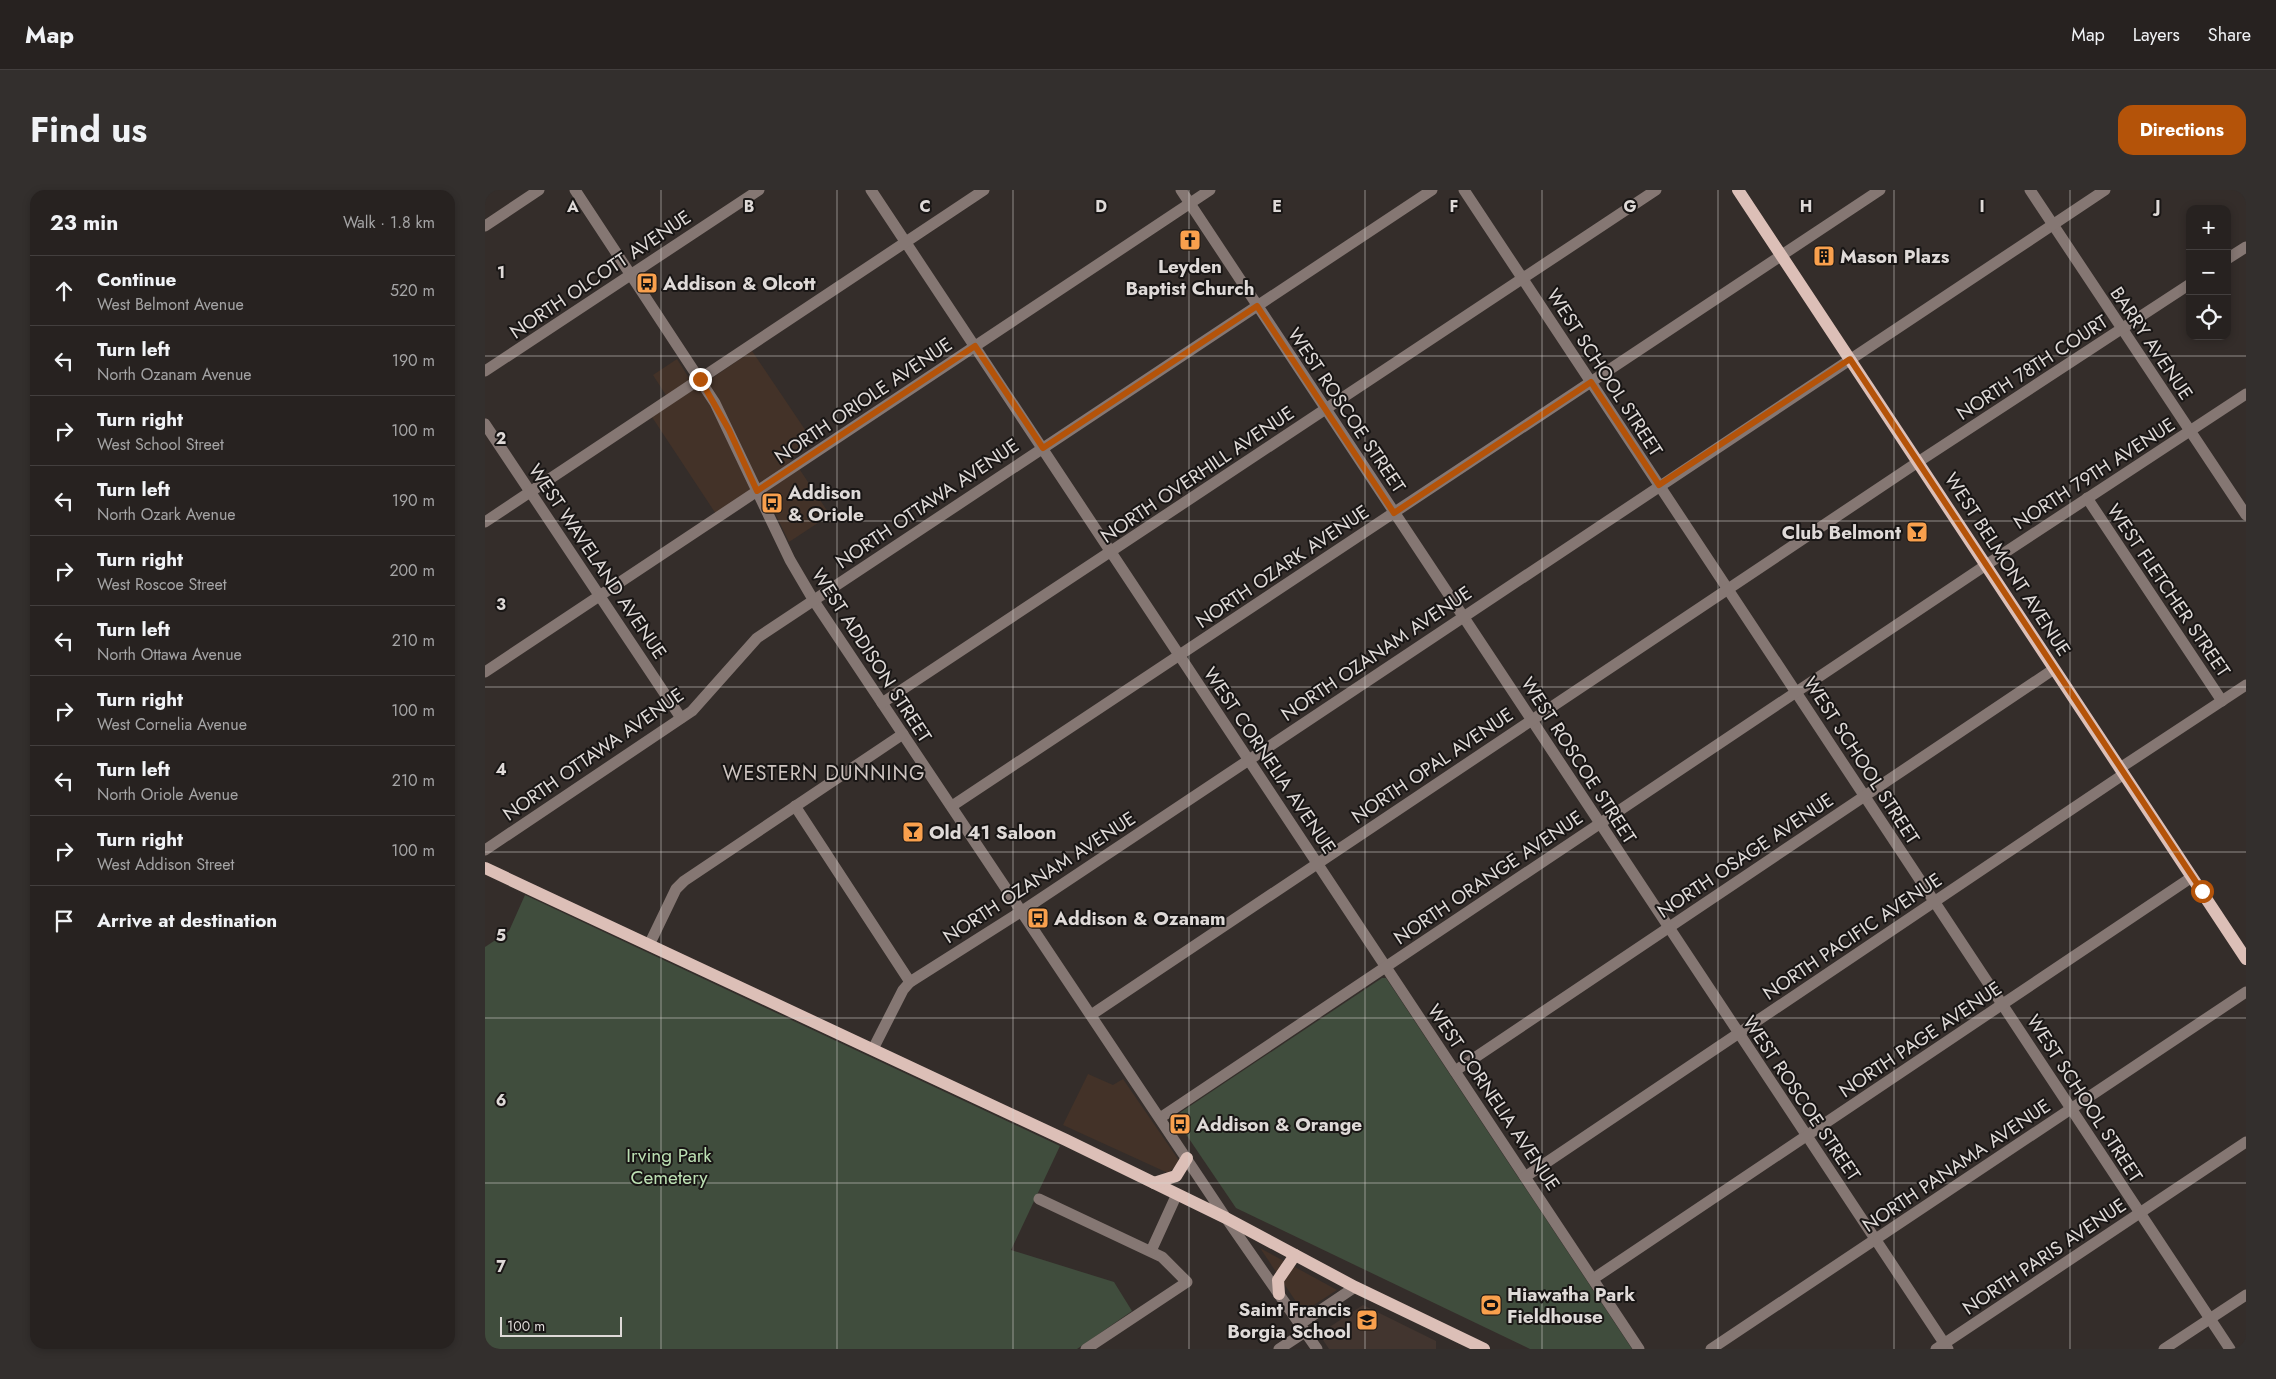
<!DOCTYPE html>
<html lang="en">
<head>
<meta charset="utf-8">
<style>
	body { margin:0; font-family:Jost,sans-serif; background:#332f2d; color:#f1f3f6 }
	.controls { position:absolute; right:15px; top:15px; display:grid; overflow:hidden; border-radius:10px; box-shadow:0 2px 8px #0003 }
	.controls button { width:45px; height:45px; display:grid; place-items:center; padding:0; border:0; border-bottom:1px solid #433f3e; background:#272220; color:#f1f3f6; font:25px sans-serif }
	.scale { position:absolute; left:15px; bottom:12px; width:122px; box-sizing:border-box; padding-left:5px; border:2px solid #dfdad8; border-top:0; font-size:14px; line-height:18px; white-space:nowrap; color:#dfdad8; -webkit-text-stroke:4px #191615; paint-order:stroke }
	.stop { position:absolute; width:15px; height:15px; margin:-11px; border:4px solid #b45309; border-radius:50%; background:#fff }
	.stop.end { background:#b45309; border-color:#fff; box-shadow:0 1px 5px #0008 }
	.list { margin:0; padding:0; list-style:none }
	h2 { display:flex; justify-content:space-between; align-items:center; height:65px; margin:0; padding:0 20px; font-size:21px }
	h2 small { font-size:16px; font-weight:400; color:#a4a4a5 }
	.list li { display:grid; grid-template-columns:32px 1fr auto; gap:15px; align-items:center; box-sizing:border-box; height:70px; padding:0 20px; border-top:1px solid #433f3e }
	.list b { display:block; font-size:19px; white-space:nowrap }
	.list p { margin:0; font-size:16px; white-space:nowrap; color:#a4a4a5 }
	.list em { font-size:16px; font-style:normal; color:#a4a4a5 }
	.icon { flex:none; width:28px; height:28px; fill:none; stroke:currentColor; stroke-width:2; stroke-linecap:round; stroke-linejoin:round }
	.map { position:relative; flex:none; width:1761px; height:1159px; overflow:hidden; border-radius:15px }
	header { display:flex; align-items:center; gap:30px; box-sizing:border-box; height:70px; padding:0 25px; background:#272220; border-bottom:1px solid #433f3e }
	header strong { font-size:24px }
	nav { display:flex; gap:28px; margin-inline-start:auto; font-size:18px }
	.intro { display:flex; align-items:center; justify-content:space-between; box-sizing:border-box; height:120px; padding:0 30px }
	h1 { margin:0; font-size:35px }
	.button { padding:12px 22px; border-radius:15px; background:#b45309; color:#fff; font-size:18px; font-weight:700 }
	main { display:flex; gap:30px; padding:0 30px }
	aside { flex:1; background:#272220; border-radius:15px; box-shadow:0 2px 8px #0003 }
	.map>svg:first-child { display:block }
	.commercial { fill:#433228 }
	.built { fill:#42352f }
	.green { fill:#404d3d }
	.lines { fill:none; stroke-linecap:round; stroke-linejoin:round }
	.minor { stroke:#857773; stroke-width:11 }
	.major { stroke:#dcbfb7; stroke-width:12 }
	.route { stroke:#b45309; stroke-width:6 }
	.grid { fill:none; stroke:#dfdad8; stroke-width:1; stroke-opacity:0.55 }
	.labels { text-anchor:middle; stroke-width:4; stroke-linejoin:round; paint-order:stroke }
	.poi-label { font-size:19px; font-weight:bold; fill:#dfdad8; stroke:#191615; text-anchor:start }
	.street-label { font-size:19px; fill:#dfdad8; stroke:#191615 }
	.park-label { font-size:19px; fill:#bce0b3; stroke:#191615 }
	.neighbourhood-label { font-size:20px; letter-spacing:1px; fill:#ccc3bf; stroke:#191615 }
	.grid-label { font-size:16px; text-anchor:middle; font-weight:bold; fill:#dfdad8; stroke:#191615; stroke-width:4; stroke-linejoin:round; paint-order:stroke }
</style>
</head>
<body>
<header>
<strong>Map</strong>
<nav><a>Map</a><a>Layers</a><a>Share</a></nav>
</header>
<div class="intro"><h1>Find us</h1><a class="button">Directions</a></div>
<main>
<aside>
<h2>23 min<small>Walk · 1.8 km</small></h2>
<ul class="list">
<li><svg class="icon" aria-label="ahead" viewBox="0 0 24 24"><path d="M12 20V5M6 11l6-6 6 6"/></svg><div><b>Continue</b><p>West Belmont Avenue</p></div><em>520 m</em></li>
<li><svg class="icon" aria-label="left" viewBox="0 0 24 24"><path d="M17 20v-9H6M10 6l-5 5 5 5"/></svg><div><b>Turn left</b><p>North Ozanam Avenue</p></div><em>190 m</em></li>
<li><svg class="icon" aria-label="right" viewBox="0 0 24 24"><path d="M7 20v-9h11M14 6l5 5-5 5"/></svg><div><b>Turn right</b><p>West School Street</p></div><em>100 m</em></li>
<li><svg class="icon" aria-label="left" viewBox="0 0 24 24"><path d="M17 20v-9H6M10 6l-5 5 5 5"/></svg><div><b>Turn left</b><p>North Ozark Avenue</p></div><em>190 m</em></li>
<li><svg class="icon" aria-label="right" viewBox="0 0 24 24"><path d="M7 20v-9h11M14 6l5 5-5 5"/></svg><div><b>Turn right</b><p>West Roscoe Street</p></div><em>200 m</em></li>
<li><svg class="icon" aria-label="left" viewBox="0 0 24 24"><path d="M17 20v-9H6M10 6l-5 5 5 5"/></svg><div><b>Turn left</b><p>North Ottawa Avenue</p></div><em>210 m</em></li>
<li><svg class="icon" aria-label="right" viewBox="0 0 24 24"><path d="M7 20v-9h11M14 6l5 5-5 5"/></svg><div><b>Turn right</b><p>West Cornelia Avenue</p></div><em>100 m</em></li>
<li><svg class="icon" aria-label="left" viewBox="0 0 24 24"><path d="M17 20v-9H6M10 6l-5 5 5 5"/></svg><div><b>Turn left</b><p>North Oriole Avenue</p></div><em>210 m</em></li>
<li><svg class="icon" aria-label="right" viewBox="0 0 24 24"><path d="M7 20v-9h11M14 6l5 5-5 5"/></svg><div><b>Turn right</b><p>West Addison Street</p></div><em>100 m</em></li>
<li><svg class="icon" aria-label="arrive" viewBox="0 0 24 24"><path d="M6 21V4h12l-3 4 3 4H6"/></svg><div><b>Arrive at destination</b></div></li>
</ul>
</aside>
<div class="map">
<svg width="1761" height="1159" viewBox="0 0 1761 1159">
	<rect width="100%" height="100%" fill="#342d2a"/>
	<g class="commercial">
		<polygon points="267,161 329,253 307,268 345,325 304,352 276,294 231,324 165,224 184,210 168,185 192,169 211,199"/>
		<polygon points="603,884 628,895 638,889 695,972 683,983 578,935"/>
		<polygon points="775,1058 852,1100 818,1122"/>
	</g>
	<polygon class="built" points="878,1115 951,1151 951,1159 844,1159 834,1144"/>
	<g class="green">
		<polygon points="40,705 575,956 526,1060 629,1092 647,1121 592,1159 0,1159 0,757 24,741"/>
		<polygon points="897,788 901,788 1147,1159 1045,1159 751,1018 692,931 693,924"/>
	</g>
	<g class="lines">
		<g class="minor">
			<polyline points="90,0 230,213 305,370 329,411 741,1028 832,1159"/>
			<polyline points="386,0 1154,1159"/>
			<polyline points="696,0 1463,1159"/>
			<polyline points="979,0 1745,1159"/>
			<polyline points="1545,0 1761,325"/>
			<polyline points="0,36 54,0"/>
			<polyline points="1742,69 1761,57"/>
			<polyline points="0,181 274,0"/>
			<polyline points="0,234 196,528"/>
			<polyline points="1602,308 1737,511"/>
			<polyline points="0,332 499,0"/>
			<polyline points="0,482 725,0"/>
			<polyline points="397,513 1171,0"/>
			<polyline points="1635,578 1761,495"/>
			<polyline points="310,616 425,792"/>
			<polyline points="467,616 1395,0"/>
			<polyline points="0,660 207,521 272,448 947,0"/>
			<polyline points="165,753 191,699 199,691 418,544"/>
			<polyline points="606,825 1433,272 1705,94"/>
			<polyline points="388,859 418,800 425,792 537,721 1620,0"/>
			<polyline points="970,881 1569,479"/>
			<polyline points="675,928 1501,375 1761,204"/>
			<polyline points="1040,987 1639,584"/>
			<polyline points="554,1009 677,1067 702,1092 601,1159"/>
			<polyline points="666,1061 692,1004"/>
			<polyline points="1108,1089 1707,687"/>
			<polyline points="815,1134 870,1097"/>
			<polyline points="794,1159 820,1142"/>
			<polyline points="1226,1159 1761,802"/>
			<polyline points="1451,1159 1761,952"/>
			<polyline points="1679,1159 1761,1105"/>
		</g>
		<g class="major">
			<polyline points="1253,0 1761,769"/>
			<polyline points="0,678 581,950 741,1028 870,1097 999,1159"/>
			<polyline points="669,993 691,986 702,968"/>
			<polyline points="794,1104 793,1090 810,1065"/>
		</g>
	</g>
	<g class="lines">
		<polyline class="route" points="215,189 244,240 272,301 490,156 558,258 772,116 909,323 1106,192 1174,295 1365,169 1717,701"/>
	</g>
	<path class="grid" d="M176 0V1159M352 0V1159M528 0V1159M704 0V1159M880 0V1159M1057 0V1159M1233 0V1159M1409 0V1159M1585 0V1159M0 166H1761M0 331H1761M0 497H1761M0 662H1761M0 828H1761M0 993H1761"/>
	<defs>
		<g id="church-square" transform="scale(1.125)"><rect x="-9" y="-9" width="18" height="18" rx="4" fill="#f9a04d" stroke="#191615"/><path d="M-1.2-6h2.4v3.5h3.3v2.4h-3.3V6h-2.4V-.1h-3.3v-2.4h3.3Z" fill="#111"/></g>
		<g id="building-square" transform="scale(1.125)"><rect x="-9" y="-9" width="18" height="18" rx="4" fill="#f9a04d" stroke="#191615"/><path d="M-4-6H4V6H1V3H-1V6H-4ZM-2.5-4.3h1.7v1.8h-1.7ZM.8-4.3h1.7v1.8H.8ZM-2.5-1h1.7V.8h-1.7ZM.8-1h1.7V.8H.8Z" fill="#111"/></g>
		<g id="bus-square" transform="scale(1.125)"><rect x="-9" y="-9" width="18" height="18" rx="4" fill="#f9a04d" stroke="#191615"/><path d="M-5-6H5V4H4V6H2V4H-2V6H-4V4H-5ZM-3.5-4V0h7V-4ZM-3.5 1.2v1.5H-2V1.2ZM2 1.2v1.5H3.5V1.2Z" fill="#111"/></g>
		<g id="bar-square" transform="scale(1.125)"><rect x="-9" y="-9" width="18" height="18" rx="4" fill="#f9a04d" stroke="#191615"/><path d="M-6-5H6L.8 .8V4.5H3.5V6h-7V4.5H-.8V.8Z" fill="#111"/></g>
		<g id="stadium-square" transform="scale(1.125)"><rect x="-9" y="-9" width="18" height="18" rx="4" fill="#f9a04d" stroke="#191615"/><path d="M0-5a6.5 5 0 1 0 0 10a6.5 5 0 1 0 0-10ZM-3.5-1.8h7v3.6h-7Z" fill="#111"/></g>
		<g id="school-square" transform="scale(1.125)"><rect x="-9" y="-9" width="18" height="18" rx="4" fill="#f9a04d" stroke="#191615"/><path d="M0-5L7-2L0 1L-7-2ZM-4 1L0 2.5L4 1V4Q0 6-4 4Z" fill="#111"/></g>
	</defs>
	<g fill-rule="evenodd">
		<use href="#church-square" x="705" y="50"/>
		<use href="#building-square" x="1339" y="66"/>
		<use href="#bus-square" x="162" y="93"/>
		<use href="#bus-square" x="287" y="313"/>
		<use href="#bar-square" x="1432" y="342"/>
		<use href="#bar-square" x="428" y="642"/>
		<use href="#bus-square" x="553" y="728"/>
		<use href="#bus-square" x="695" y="934"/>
		<use href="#stadium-square" x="1006" y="1115"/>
		<use href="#school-square" x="882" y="1130"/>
	</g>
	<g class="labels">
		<g class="poi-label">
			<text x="1355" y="73">Mason Plazs</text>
			<text x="705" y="83" text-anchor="middle">Leyden<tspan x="705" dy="22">Baptist Church</tspan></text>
			<text x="178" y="100">Addison &amp; Olcott</text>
			<text x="303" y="309">Addison<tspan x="303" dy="22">&amp; Oriole</tspan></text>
			<text x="1416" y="349" text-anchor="end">Club Belmont</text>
			<text x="444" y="649">Old 41 Saloon</text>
			<text x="569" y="735">Addison &amp; Ozanam</text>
			<text x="711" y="941">Addison &amp; Orange</text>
			<text x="1022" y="1111">Hiawatha Park<tspan x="1022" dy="22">Fieldhouse</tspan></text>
			<text x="866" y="1126" text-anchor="end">Saint Francis<tspan x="866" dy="22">Borgia School</tspan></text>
		</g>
		<g class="street-label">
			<text transform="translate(115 84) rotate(-34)" y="7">NORTH OLCOTT AVENUE</text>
			<text transform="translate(1667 153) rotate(56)" y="7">BARRY AVENUE</text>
			<text transform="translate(1547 177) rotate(-33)" y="7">NORTH 78TH COURT</text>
			<text transform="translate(1120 182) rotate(57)" y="7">WEST SCHOOL STREET</text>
			<text transform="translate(378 210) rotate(-34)" y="7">NORTH ORIOLE AVENUE</text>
			<text transform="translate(862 220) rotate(56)" y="7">WEST ROSCOE STREET</text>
			<text transform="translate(1609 283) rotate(-33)" y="7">NORTH 79TH AVENUE</text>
			<text transform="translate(712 284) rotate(-34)" y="7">NORTH OVERHILL AVENUE</text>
			<text transform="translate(442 313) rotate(-34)" y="7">NORTH OTTAWA AVENUE</text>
			<text transform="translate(113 371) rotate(56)" y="7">WEST WAVELAND AVENUE</text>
			<text transform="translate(1523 374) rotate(57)" y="7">WEST BELMONT AVENUE</text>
			<text transform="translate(797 376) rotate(-34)" y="7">NORTH OZARK AVENUE</text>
			<text transform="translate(1684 400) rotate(56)" y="7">WEST FLETCHER STREET</text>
			<text transform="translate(891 463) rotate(-34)" y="7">NORTH OZANAM AVENUE</text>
			<text transform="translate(387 465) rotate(57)" y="7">WEST ADDISON STREET</text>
			<text transform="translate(108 564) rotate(-35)" y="7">NORTH OTTAWA AVENUE</text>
			<text transform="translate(785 570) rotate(56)" y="7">WEST CORNELIA AVENUE</text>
			<text transform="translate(1094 570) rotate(57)" y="7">WEST ROSCOE STREET</text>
			<text transform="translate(1377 570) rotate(57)" y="7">WEST SCHOOL STREET</text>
			<text transform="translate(947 575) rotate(-34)" y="7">NORTH OPAL AVENUE</text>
			<text transform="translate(1260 665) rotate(-34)" y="7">NORTH OSAGE AVENUE</text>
			<text transform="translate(554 687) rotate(-33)" y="7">NORTH OZANAM AVENUE</text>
			<text transform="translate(1003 687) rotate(-34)" y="7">NORTH ORANGE AVENUE</text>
			<text transform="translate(1367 746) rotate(-34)" y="7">NORTH PACIFIC AVENUE</text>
			<text transform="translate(1435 849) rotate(-34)" y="7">NORTH PAGE AVENUE</text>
			<text transform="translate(1009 907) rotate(56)" y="7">WEST CORNELIA AVENUE</text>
			<text transform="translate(1317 908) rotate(56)" y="7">WEST ROSCOE STREET</text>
			<text transform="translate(1600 908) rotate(57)" y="7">WEST SCHOOL STREET</text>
			<text transform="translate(1471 975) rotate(-34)" y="7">NORTH PANAMA AVENUE</text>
			<text transform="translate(1559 1066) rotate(-34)" y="7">NORTH PARIS AVENUE</text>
		</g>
		<g class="park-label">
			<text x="184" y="972">Irving Park<tspan x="184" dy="22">Cemetery</tspan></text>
		</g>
		<g class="neighbourhood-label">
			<text x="339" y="590">WESTERN DUNNING</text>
		</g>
	</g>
	<g class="grid-label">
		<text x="88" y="22">A</text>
		<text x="264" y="22">B</text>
		<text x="440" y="22">C</text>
		<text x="616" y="22">D</text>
		<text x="792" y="22">E</text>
		<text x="969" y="22">F</text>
		<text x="1145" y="22">G</text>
		<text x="1321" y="22">H</text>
		<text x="1497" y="22">I</text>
		<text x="1673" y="22">J</text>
		<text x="16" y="88">1</text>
		<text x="16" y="254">2</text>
		<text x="16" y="420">3</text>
		<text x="16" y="585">4</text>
		<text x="16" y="751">5</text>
		<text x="16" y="916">6</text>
		<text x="16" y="1082">7</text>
	</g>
</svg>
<div class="controls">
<button>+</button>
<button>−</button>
<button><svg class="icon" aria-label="locate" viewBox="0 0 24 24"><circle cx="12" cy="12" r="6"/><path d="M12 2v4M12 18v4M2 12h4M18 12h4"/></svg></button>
</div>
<div class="scale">100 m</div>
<div class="stop" style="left:1717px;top:701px"></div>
<div class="stop end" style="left:215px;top:189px"></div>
</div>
</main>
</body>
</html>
